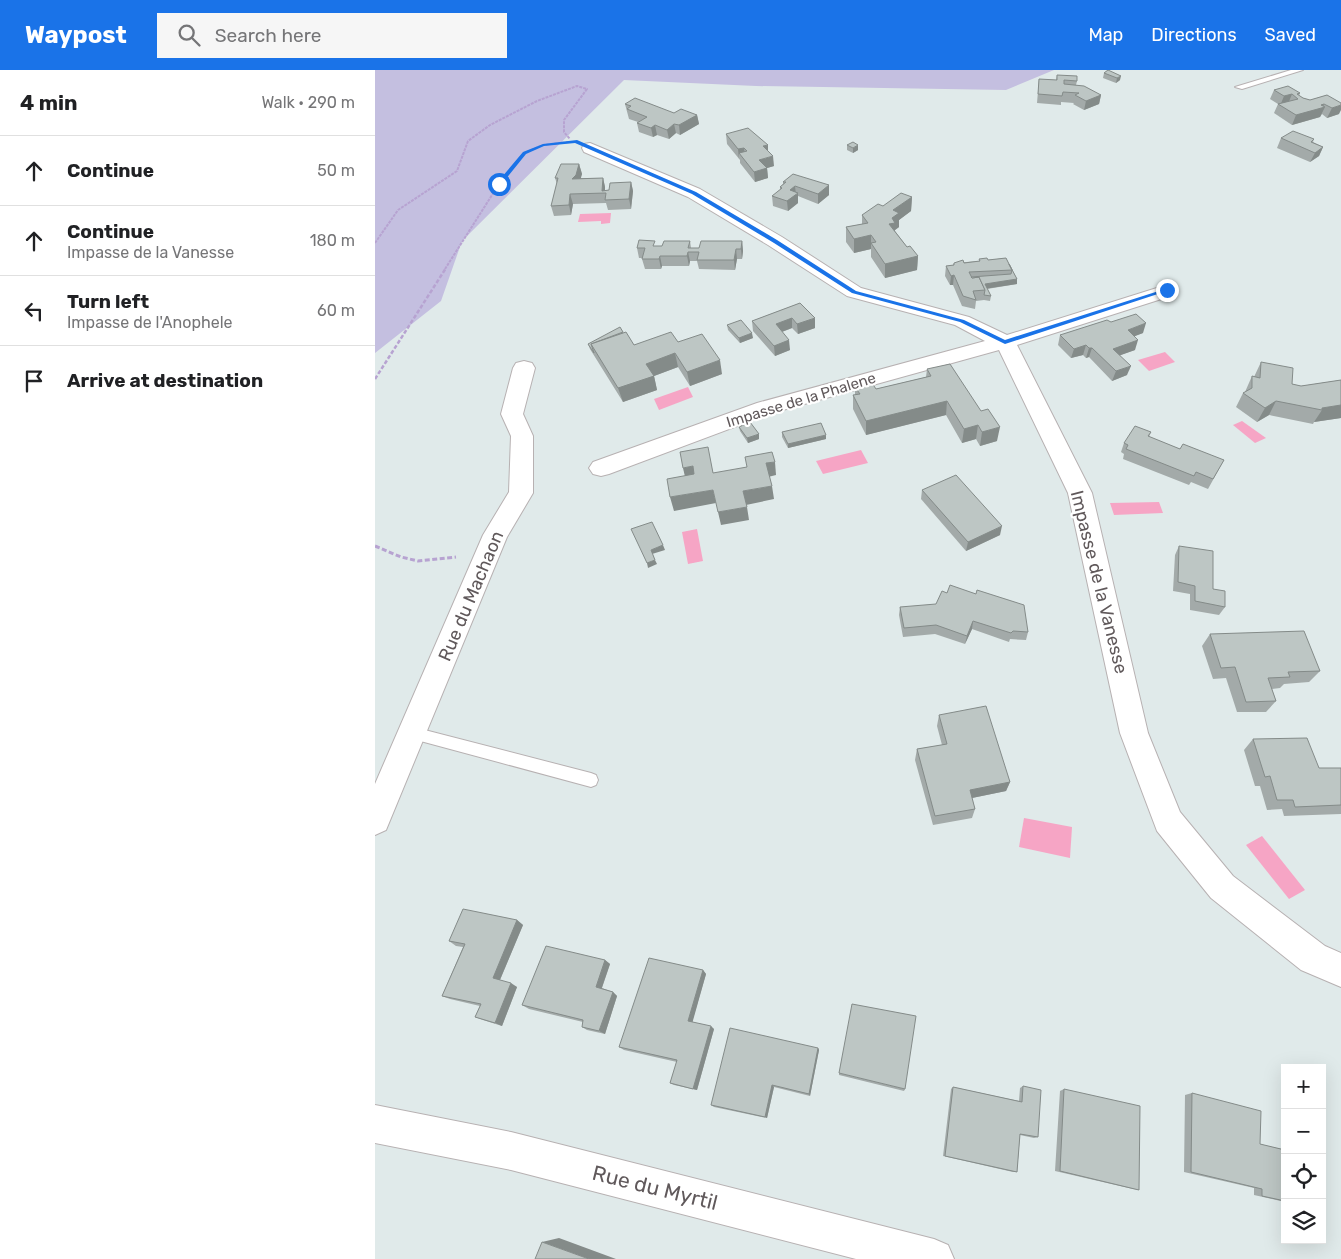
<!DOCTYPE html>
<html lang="en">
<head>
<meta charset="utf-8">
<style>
	body { margin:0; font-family:Rubik,sans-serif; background:#f6f6f6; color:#202124 }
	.controls { position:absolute; right:15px; bottom:15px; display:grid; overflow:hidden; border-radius:0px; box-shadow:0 5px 20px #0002 }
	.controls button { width:45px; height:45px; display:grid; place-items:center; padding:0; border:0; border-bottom:1px solid #e0e0e0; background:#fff; color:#202124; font:25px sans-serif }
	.stop { position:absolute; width:15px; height:15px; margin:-11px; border:4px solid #1a73e8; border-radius:50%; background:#fff }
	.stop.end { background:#1a73e8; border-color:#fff; box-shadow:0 1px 5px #0008 }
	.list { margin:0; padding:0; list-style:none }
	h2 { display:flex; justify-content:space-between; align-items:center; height:65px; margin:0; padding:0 20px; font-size:21px }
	h2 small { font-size:16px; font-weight:400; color:#757577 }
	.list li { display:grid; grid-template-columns:32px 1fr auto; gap:15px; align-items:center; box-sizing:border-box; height:70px; padding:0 20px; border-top:1px solid #e0e0e0 }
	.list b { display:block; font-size:19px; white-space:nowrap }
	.list p { margin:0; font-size:16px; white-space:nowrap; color:#757577 }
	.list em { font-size:16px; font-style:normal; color:#757577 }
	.icon { flex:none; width:28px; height:28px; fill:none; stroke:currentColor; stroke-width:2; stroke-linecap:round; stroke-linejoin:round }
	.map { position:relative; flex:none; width:966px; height:1189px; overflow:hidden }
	header { display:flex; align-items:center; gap:30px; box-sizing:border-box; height:70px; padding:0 25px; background:#1a73e8; color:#fff }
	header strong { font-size:24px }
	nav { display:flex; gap:28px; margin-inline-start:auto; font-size:18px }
	.search { width:350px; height:45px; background:#f6f6f6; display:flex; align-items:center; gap:12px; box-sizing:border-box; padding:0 18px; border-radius:0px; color:#757577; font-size:19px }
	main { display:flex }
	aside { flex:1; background:#fff }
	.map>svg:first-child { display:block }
	.green { fill:#c4bfe0 }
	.water { fill:#f6a5c5 }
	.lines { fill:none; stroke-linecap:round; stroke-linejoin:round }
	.lane-casing { stroke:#b7b1b2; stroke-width:2 }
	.street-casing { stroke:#b7b1b2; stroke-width:2 }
	.path-far2 { stroke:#b7a3d1; stroke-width:2; stroke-dasharray:3 1; stroke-linecap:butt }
	.path-far1 { stroke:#b7a3d1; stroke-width:2.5; stroke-dasharray:4 2; stroke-linecap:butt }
	.path { stroke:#b7a3d1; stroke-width:3; stroke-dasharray:5 2.5; stroke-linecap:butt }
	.lane { fill:#fff; fill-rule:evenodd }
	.street { fill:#fff; fill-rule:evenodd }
	.wall { fill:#a3aaa9 }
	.shaded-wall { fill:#848b89 }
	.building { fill:#bdc6c4; stroke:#848b89 }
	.route { fill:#1a73e8 }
	.labels { text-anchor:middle; stroke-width:4.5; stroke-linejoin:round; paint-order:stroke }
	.far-street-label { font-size:15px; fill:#60595b; stroke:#fff }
	.street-label { font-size:18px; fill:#60595b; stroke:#fff }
	.near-street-label { font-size:21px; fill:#60595b; stroke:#fff }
</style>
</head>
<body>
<header>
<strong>Waypost</strong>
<div class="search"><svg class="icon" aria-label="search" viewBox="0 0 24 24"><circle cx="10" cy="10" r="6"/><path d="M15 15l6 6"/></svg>Search here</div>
<nav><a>Map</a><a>Directions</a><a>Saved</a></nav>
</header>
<main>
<aside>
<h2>4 min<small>Walk · 290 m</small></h2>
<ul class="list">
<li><svg class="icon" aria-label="ahead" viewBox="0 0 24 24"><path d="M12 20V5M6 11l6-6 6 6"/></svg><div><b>Continue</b></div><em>50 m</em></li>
<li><svg class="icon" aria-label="ahead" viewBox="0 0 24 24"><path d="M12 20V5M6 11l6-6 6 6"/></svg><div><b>Continue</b><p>Impasse de la Vanesse</p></div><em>180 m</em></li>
<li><svg class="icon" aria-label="left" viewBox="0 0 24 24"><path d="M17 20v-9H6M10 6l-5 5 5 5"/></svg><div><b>Turn left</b><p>Impasse de l'Anophele</p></div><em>60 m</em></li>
<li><svg class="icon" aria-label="arrive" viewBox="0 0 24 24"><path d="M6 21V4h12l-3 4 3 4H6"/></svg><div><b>Arrive at destination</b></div></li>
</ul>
</aside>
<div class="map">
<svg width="966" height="1189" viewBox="0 0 966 1189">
	<rect width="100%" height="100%" fill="#e0eaea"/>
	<polygon class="green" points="0,0 679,0 631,20 381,16 249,10 87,171 66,231 0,283"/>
	<g class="water">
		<polygon points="236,143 235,153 226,154 226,151 203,152 205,144"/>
		<polygon points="790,282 800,292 774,301 763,290"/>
		<polygon points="313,317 318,327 284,340 279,329"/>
		<polygon points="867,351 891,368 880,373 858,355"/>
		<polygon points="486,380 493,393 448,404 441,391"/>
		<polygon points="784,432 788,443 739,445 735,433"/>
		<polygon points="322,459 328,491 313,494 307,462"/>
		<polygon points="649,748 697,757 695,788 644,777"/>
		<polygon points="887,766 930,820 914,829 871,775"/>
	</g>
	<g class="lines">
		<g class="lane-casing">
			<g id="lane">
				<polygon points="916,0 928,0 867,19 860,17"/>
				<polygon points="38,657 216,703 221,705 223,710 221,715 216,717 38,669 33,668 31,663 33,658"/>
			</g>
		</g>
		<g class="street-casing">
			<g id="street">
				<polygon points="215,73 325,119 407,167 486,218 594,247 632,265 785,217 792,215 799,217 802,221 799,225 642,275 717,423 773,663 805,742 858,806 950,876 966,883 966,917 926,900 836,828 782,761 745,663 693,423 624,280 397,343 234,404 226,406 218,404 214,398 218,392 382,333 610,271 580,255 472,226 393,175 313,127 209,82 207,78 209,74"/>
				<polygon points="149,291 157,293 160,298 148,344 158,366 158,423 132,467 11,760 0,765 0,714 108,465 134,422 136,366 126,344 138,298 141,293"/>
				<polygon points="0,1035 136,1062 559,1169 573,1175 579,1189 481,1189 136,1100 0,1073"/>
			</g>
		</g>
		<g class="path-far2">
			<polyline points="0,173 23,140 82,101 93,71 115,55 162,31 202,16 212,19 189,50 189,62 195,69"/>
			<polyline points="70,199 124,114 149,83 168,75 193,72"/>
		</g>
		<polyline class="path-far1" points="0,309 71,198"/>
		<polyline class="path" points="0,476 26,487 43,491 81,487"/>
		<use href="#lane" class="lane"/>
		<use href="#street" class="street"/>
	</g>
	<g class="wall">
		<polygon points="733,0 745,10 741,13 728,8 729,3"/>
		<polygon points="682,5 702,11 701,15 726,25 724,34 709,40 698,34 699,33 686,32 686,35 662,33 664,9 681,10"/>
		<polygon points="899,20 925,23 924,26 928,28 935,30 952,25 964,44 952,48 947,44 945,47 917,55 899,43 903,34 895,29"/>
		<polygon points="250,34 299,43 322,45 324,54 305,65 301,63 294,69 282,65 278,67 264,62 262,53 263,52 254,49"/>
		<polygon points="351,64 399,96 392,98 393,108 380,112 365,93 365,90 352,74"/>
		<polygon points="906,68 939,69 938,72 948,77 944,86 935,92 902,78"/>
		<polygon points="472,75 483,80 478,83 472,80"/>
		<polygon points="204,94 207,104 205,108 228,108 230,117 230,120 234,120 256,112 258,121 256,139 233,140 231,133 198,134 196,145 179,146 176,136 182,114 180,108"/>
		<polygon points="408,112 454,115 454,125 443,134 423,126 423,133 413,141 398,136 397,126 405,120 405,117 408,114"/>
		<polygon points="537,127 536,141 524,150 524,157 520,160 520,161 532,177 543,186 542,200 510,208 496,187 496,179 479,183 471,172 471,157 487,154 487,145 508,136"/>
		<polygon points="315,171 316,178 324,178 367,171 368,181 367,189 362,189 360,200 324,199 322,191 315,191 314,196 287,196 286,199 270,199 267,189 268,188 264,188 262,178 287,176"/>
		<polygon points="631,188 642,209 642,214 612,219 616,226 615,231 609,230 601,231 600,239 587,236 578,215 575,215 570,206 571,196 578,195 579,193 604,191 604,189 613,190"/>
		<polygon points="425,233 440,258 423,264 417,258 407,262 415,280 400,286 378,261 377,251"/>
		<polygon points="736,252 768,263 759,266 760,280 745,285 752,305 737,311 714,287 711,288 708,285 696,288 683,275 685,265"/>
		<polygon points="352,255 378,268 365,273 353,260"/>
		<polygon points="248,262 259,275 303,272 347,304 315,316 303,297 279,306 282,320 248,332 215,279 213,274"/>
		<polygon points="886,292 917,314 926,316 966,310 966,348 939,352 938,354 894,345 882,352 861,337 868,323 870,322 877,306 879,307"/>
		<polygon points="552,299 622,371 605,376 601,369 587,373 571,345 491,365 478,339 478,325 480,325 480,317 501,319 551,307"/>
		<polygon points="364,357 384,369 373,373 365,361"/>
		<polygon points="407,362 451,369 413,378 407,367"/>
		<polygon points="776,362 774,367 805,379 849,390 833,419 816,412 814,415 748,389 749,384 746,382 749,373"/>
		<polygon points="547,420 625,465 591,481 546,429"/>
		<polygon points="804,476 838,519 850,537 844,545 815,540 815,524 798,521 800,485"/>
		<polygon points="525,537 653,562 651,570 635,569 634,572 597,559 590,574 560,564 528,567 524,545"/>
		<polygon points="835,564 945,601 934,612 909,614 905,618 897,619 901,631 891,642 862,642 851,608 838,609 827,576"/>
		<polygon points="564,645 635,712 631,721 597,728 600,739 597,748 558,755 540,690 542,679 567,675 562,656"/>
		<polygon points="878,669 944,698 966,698 966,744 909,746 907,739 892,740 885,716 880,716 869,680"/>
		<polygon points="142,850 148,855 125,910 142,917 127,956 108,950 100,947 105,936 75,929 67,926 88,877 81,876 74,871"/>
		<polygon points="230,890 235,894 227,918 238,922 242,926 230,964 212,960 207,957 208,952 154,939 147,935"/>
		<polygon points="328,900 331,904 317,952 339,959 322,1020 299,1015 295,1013 302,992 249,980 244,977"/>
		<polygon points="443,978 444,980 435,1026 399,1017 392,1048 339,1037 336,1035"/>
		<polygon points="464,1003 530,1019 529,1021 464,1005"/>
		<polygon points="648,1016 663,1067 659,1068 645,1065 642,1102 638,1102 568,1086 576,1019 578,1017 644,1031 645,1018"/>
		<polygon points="689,1019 764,1120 758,1119 680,1101 685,1021"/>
		<polygon points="817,1023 885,1074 910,1080 910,1132 879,1125 879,1118 809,1102 810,1025"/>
	</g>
	<g class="shaded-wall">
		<polygon points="746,6 745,10 741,13 742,8"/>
		<polygon points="917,24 913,34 905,36 909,26"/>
		<polygon points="726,25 724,34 709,40 711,31"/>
		<polygon points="949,34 948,38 950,37 945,47 917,55 921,45"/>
		<polygon points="966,35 966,40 964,44 952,48 957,38"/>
		<polygon points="322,45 324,54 305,65 304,55"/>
		<polygon points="299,54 301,63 294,69 292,60"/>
		<polygon points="280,55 282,65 278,67 276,58"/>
		<polygon points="393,75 393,85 388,76"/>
		<polygon points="483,75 483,80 478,83 478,78"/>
		<polygon points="948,77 944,86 935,92 940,83"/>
		<polygon points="369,78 370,86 364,83 364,89 363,79"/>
		<polygon points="398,86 399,96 385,100 384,90"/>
		<polygon points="204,94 207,104 204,115 197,109"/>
		<polygon points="392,98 393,108 380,112 379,102"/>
		<polygon points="228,108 230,117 230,123 227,121"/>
		<polygon points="256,112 258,121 256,139 254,129"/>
		<polygon points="454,115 454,125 443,134 443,124"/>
		<polygon points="420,116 421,125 423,123 423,133 413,141 412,131 415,120"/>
		<polygon points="195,124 198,134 196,145 194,135"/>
		<polygon points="537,127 536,141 524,150 524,157 520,160 519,167 514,154 518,140"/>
		<polygon points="496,165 496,179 479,183 479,169"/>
		<polygon points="367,171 368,181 367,189 366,179"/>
		<polygon points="361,179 362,189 360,200 359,190"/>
		<polygon points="313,182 315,191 314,196 312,186"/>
		<polygon points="285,186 287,196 286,199 284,189"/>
		<polygon points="543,186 542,200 510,208 510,194"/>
		<polygon points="579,205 578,215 575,215 576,206"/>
		<polygon points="642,209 642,214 609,219 610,214"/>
		<polygon points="417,248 417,258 401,264 401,254"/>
		<polygon points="440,248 440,258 423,264 422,254"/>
		<polygon points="771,253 768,263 750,270 753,260"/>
		<polygon points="377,263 378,268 365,273 364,268"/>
		<polygon points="414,270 415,280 400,286 399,276"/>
		<polygon points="763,270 760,280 735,289 738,279"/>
		<polygon points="711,275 708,285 696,288 699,279"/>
		<polygon points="714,278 717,278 714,287 711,288"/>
		<polygon points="300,283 303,297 279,306 282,320 248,332 243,318 271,294"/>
		<polygon points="345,290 347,304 315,316 312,302"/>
		<polygon points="756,296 752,305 737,311 741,301"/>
		<polygon points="572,331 571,345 491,365 491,351"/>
		<polygon points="901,331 894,345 882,352 890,338"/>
		<polygon points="966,335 966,348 939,352 947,340 947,338"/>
		<polygon points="603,355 601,369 587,373 589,359"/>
		<polygon points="625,357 622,371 605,376 607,362"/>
		<polygon points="384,364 384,369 373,373 372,368"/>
		<polygon points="451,365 451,369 413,378 413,374"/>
		<polygon points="400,392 401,405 393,407 391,393"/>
		<polygon points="318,396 321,409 311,411 308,398"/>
		<polygon points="397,416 399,429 371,435 368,421"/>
		<polygon points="338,420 341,433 299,441 295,427"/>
		<polygon points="372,437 374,450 346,455 343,442"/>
		<polygon points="627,456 625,465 591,481 593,472"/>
		<polygon points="288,475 290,480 277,484 276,480"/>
		<polygon points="280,490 282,494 273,498 272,493"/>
		<polygon points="598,551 597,559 590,574 592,566"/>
		<polygon points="635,712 631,721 592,729 595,720"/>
		<polygon points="142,850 148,855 124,912 118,908"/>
		<polygon points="230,890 235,894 226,920 221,917"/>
		<polygon points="328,900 331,904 317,954 313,951"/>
		<polygon points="136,913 142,917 127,956 120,953"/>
		<polygon points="238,922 242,926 230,964 224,961"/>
		<polygon points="336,956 339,959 322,1020 318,1019"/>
		<polygon points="443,978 444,980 435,1026 434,1024"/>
		<polygon points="397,1015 399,1017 392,1048 390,1047"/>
		<polygon points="184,1168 241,1189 214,1189 167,1172"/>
	</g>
	<g class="building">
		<polygon points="733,0 746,6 742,8 729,3"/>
		<polygon points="682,5 702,6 702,11 689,10 689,14 709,16 726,25 711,31 700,25 704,23 688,22 687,26 663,24 664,9 682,10"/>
		<polygon points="913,16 925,23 922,24 928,28 935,30 952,25 966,33 966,35 957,38 949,34 946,35 950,37 921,45 903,34 923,29 917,24 909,26 899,20"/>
		<polygon points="260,28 299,43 306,39 322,45 304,55 299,54 292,60 280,55 276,58 262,53 272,47 252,39 256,36 250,34"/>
		<polygon points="373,58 393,75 388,76 398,86 384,90 392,98 379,102 364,83 372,81 369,78 363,79 351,64"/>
		<polygon points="918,61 939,69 936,72 948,77 940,83 906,68"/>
		<polygon points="478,72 483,75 478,78 472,75"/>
		<polygon points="186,94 204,94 201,105 197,109 228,108 227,121 234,120 235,113 256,112 254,129 230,130 231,123 195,124 194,135 176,136 183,108 180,108"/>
		<polygon points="418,104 454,115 443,124 420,116 415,120 423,123 412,131 397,126 407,118 405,117 411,112 408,112"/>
		<polygon points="526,123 537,127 518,140 524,143 517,148 520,153 514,154 532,177 535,176 543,186 510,194 496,173 501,172 496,165 479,169 471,157 493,153 487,145 503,134 508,136"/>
		<polygon points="264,170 280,171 278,176 287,176 289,171 315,171 313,178 324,178 326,171 367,171 366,179 361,179 359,190 322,190 324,182 313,182 312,186 285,186 284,189 267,189 270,178 262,178"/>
		<polygon points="612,188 613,190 631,188 637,200 594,202 597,208 604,207 610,220 598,221 601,230 588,226 579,205 576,206 571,196 579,195 579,193 588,190 589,193 605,191 604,189"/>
		<polygon points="634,194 642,209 610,214 616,226 609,225 610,220 604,207 597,208 596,207 636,204 637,200"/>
		<polygon points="425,233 440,248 422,254 417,248 401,254 414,270 399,276 377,251"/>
		<polygon points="761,244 771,253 753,260 763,270 738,279 756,296 741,301 717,278 714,278 711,275 699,279 685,265 732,250 736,252"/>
		<polygon points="366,250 377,263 364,268 352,255"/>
		<polygon points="245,257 248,262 216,274 219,283 213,274"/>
		<polygon points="251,262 259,275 296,262 303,272 327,264 345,290 312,302 300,283 271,294 279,306 243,318 216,274"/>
		<polygon points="886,292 918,298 917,314 926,316 966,310 966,335 947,338 947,340 901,331 890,338 868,323 877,318 877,306 885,308"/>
		<polygon points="575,294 606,341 613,339 625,357 607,362 603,355 589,359 572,331 491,351 478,325 485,324 480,317 497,313 501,319 556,306 552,299"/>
		<polygon points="375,352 384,364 372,368 364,357"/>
		<polygon points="446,353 451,365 413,374 407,362"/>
		<polygon points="760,356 776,362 773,366 805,379 808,374 849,390 838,409 821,402 819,406 751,379 753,375 749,373"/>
		<polygon points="333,377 338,403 372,397 370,387 397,382 400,392 391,393 397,416 368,421 372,437 343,442 338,420 295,427 292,409 319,404 318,396 308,398 305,382"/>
		<polygon points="581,405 627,456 593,472 547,420"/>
		<polygon points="277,452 288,475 276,480 280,490 272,493 256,459"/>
		<polygon points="804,476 838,481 838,519 850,521 850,537 820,531 820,516 803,512"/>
		<polygon points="575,515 601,524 602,520 649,535 653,562 638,561 636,563 598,551 592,566 561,555 529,558 525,537 561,534 567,521 572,523"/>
		<polygon points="929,561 945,601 913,602 915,607 893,608 901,631 871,632 860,597 846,598 835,564"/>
		<polygon points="611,636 635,712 595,720 600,739 560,746 542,679 572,674 564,645"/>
		<polygon points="932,668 944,698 966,698 966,735 920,737 918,730 902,730 895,706 890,707 878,669"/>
		<polygon points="88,839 142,850 118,908 136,913 120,953 100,947 106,934 67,926 90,874 74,871"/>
		<polygon points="171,876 230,890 221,917 238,922 224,961 207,957 208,950 147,935"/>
		<polygon points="274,888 328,900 313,951 336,956 318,1019 295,1013 302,990 244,977"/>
		<polygon points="477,934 541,946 530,1019 464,1003"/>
		<polygon points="355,958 443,978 434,1024 397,1015 390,1047 336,1035"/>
		<polygon points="648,1016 666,1020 663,1067 645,1064 642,1102 570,1086 578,1017 647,1032"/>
		<polygon points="689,1019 765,1036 764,1120 685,1101"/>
		<polygon points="817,1023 886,1041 885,1074 910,1080 910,1131 887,1126 887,1119 816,1102"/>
		<polygon points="167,1172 214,1189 160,1189"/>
	</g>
	<polygon class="route" points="202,70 321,122 402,170 481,221 589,250 630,270 790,219 795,220 630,274 585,252 477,223 399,173 317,124 200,73 169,76 151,84 126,115 121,114 148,82 168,74"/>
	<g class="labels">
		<g class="far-street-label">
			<text transform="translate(426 330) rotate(-17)" y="5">Impasse de la Phalene</text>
		</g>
		<g class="street-label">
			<text transform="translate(724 512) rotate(76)" y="6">Impasse de la Vanesse</text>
			<text transform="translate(96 526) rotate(-67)" y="6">Rue du Machaon</text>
		</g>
		<g class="near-street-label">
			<text transform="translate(280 1118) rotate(14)" y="7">Rue du Myrtil</text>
		</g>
	</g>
</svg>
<div class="controls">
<button>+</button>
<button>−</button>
<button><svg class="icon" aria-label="locate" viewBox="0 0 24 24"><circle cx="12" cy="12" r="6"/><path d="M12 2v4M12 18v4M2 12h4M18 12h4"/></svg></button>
<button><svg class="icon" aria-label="layers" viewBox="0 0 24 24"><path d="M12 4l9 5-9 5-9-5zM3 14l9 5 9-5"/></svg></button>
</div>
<div class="stop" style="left:124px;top:114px"></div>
<div class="stop end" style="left:792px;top:220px"></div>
</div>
</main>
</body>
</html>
